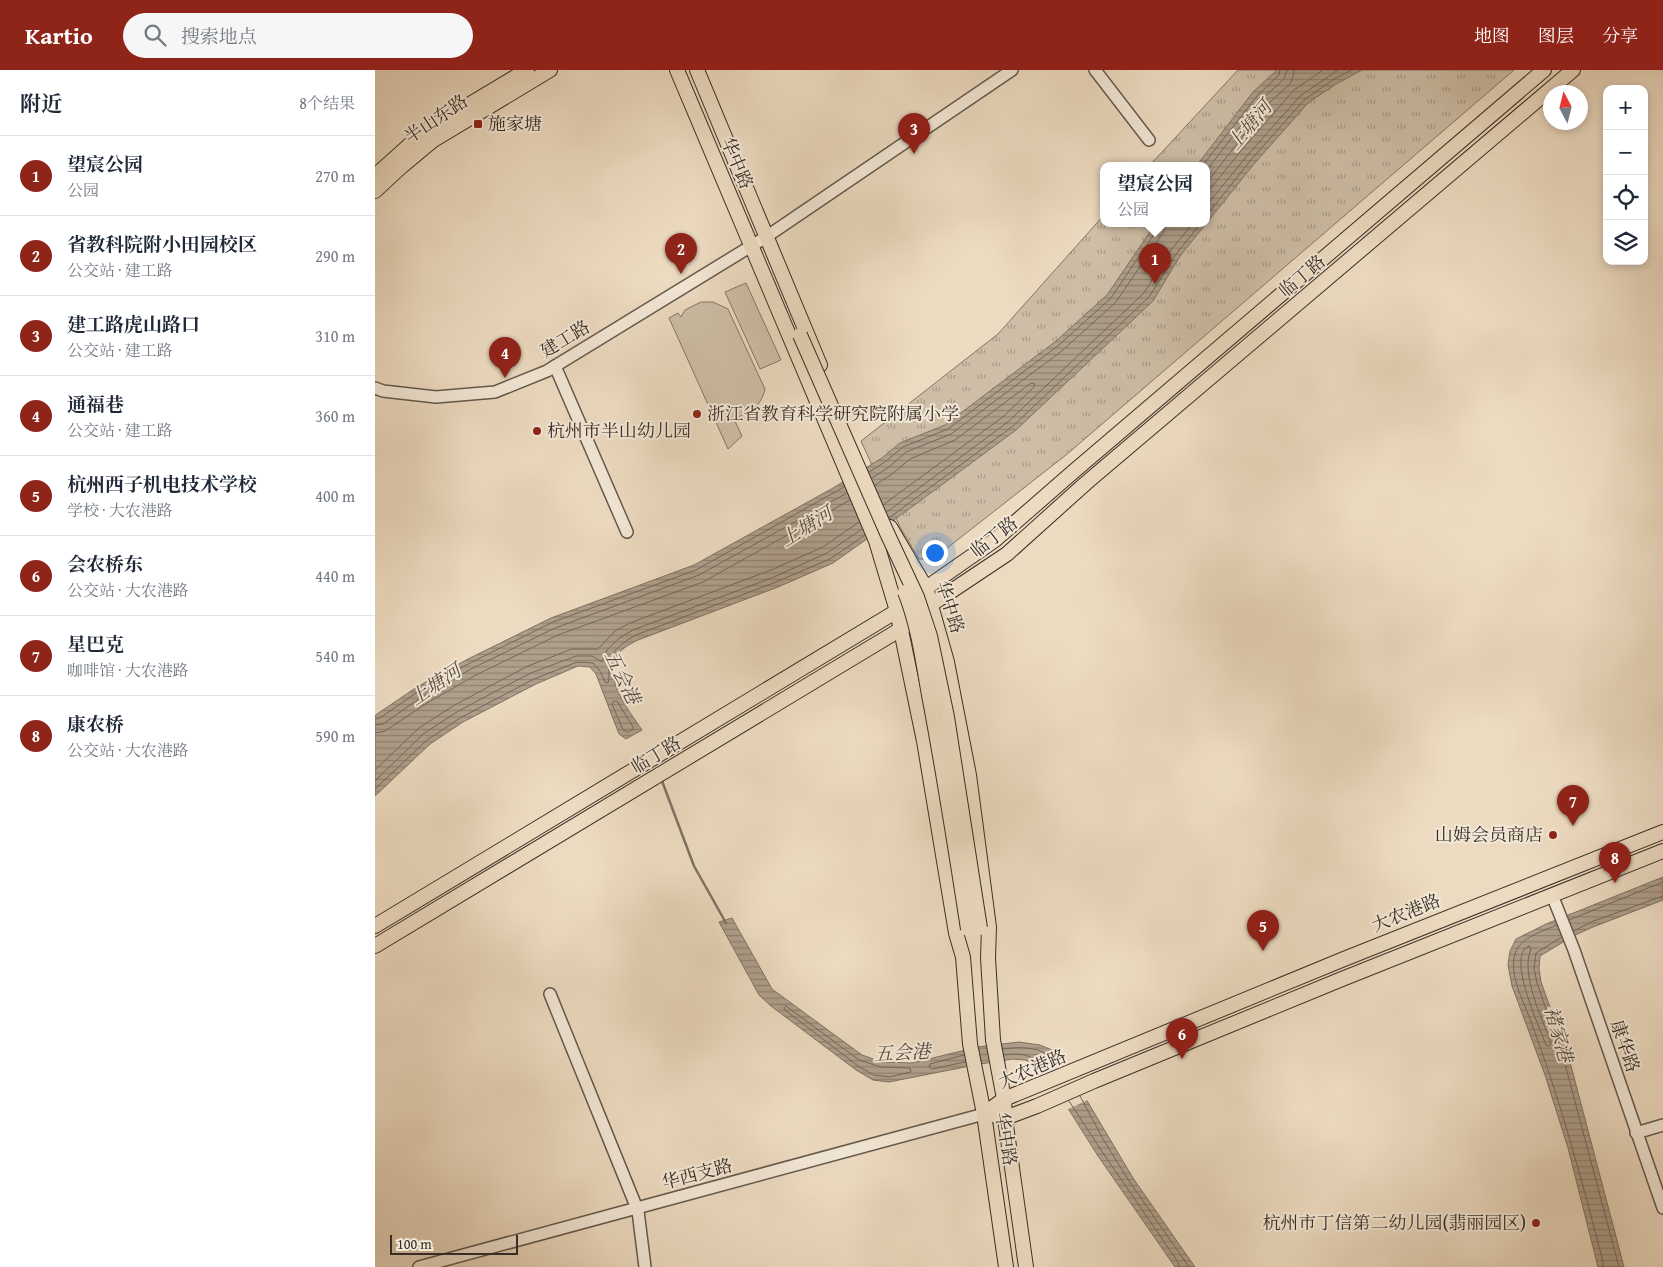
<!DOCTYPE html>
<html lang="zh">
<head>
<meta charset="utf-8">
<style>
	body { margin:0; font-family:"Gentium Book Plus","Noto Serif SC",serif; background:#f6f6f7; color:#1f2937 }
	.controls { position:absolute; right:15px; top:15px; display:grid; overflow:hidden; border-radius:10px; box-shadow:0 2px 8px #0003 }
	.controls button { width:45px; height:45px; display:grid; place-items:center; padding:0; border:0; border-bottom:1px solid #e0e1e3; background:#fff; color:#1f2937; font:25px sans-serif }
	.compass { position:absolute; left:1168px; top:15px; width:45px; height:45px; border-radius:50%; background:#fff; box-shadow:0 2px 8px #0003; rotate:353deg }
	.scale { position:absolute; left:15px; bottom:12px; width:128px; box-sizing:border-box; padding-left:5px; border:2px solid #382e26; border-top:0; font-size:14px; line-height:18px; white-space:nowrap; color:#382e26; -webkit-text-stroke:4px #f3e8d7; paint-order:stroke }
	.you { position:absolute; left:559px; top:482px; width:18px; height:18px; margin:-12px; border:4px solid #fff; border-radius:50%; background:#1a73e8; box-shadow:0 0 0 8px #1a73e833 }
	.badge { display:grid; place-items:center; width:32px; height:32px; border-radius:50%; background:#8f2418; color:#fff; font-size:16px; font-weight:700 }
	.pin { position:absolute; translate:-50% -41px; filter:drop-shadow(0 1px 2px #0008) }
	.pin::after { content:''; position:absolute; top:26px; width:18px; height:15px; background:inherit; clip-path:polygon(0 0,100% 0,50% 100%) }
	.popup { position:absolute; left:725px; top:92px; width:110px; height:65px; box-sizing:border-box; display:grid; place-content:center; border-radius:10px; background:#fff; filter:drop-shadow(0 1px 4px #0005); font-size:16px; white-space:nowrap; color:#747a83 }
	.popup b { font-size:19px; color:#1f2937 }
	.popup::after { content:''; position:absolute; left:50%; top:100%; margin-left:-10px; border:10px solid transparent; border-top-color:#fff }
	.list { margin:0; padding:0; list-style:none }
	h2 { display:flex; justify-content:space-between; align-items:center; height:65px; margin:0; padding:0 20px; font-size:21px }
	h2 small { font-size:16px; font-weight:400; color:#747a83 }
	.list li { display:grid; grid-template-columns:32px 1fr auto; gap:15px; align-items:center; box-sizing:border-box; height:80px; padding:0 20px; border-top:1px solid #e0e1e3 }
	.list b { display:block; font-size:19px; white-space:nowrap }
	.list p { margin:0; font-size:16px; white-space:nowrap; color:#747a83 }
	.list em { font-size:16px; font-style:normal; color:#747a83 }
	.icon { flex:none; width:28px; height:28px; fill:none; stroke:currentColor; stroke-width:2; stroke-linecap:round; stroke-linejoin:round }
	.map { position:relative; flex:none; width:1288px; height:1197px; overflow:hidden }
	header { display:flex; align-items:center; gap:30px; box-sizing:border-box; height:70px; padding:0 25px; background:#8f2418; color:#fff }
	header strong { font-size:24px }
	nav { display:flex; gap:28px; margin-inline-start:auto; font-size:18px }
	.search { width:350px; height:45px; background:#f6f6f7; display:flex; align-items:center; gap:12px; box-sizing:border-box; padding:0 18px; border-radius:28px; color:#747a83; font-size:19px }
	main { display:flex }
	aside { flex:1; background:#fff }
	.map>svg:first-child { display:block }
	.green { fill:#cebea7; stroke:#837666 }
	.park { fill:url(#park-tufts); stroke:#837666 }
	.water { fill:url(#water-rules); stroke:#7f7263 }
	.pier { fill:#eddbc1 }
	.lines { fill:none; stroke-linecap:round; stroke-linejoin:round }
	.shore { stroke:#746759; stroke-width:1 }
	.stream { stroke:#7f7263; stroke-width:2.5 }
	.minor-casing { stroke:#65594d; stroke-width:14 }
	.major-casing { stroke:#382e26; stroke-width:16 }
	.minor { stroke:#f3e8d7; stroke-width:11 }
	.major { stroke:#eddbc1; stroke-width:14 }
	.major-bridge-casing { stroke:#382e26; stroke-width:16; stroke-linecap:butt }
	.major-bridge { stroke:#eddbc1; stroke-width:14 }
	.poi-dot { fill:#8f2418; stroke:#f3e8d7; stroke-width:2 }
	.labels { text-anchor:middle; stroke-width:4; stroke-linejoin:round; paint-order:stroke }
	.street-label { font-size:18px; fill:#382e26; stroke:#f3e8d7 }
	.poi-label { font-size:18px; fill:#382e26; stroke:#f3e8d7; text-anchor:start }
	.water-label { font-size:19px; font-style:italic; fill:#564a40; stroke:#f3e8d7 }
</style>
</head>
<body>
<header>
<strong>Kartio</strong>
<div class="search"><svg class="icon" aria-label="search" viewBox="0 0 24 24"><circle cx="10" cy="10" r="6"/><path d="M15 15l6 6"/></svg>搜索地点</div>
<nav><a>地图</a><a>图层</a><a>分享</a></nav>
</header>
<main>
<aside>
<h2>附近<small>8个结果</small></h2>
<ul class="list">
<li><span class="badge">1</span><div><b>望宸公园</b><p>公园</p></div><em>270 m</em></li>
<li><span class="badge">2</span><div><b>省教科院附小田园校区</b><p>公交站 · 建工路</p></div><em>290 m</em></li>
<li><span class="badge">3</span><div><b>建工路虎山路口</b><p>公交站 · 建工路</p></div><em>310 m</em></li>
<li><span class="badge">4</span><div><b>通福巷</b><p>公交站 · 建工路</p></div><em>360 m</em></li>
<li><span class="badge">5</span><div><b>杭州西子机电技术学校</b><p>学校 · 大农港路</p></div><em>400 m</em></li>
<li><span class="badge">6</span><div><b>会农桥东</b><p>公交站 · 大农港路</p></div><em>440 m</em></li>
<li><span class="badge">7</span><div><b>星巴克</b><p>咖啡馆 · 大农港路</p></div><em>540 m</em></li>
<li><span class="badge">8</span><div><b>康农桥</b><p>公交站 · 大农港路</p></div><em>590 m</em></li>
</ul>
</aside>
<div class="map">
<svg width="1288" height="1197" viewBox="0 0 1288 1197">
	<defs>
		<pattern id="park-tufts" width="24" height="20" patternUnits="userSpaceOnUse" patternTransform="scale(1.25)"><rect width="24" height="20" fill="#cebea7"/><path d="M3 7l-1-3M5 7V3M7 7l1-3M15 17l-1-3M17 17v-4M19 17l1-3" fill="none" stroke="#a89b88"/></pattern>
		<pattern id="water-rules" width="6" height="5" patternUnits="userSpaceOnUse" patternTransform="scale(1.25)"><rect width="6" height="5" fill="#afa08c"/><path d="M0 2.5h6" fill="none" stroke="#8f8372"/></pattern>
	</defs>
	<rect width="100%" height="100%" fill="#eddbc1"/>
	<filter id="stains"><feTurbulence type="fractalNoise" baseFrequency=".004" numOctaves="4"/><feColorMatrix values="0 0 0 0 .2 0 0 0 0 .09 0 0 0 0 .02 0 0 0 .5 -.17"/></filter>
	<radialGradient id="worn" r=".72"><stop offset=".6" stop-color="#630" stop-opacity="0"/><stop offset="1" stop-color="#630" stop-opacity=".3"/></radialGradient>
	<g class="green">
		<polygon points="371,213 406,290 385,299 350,222"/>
		<path d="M326 232H338L353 239 390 319C386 337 375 342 359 349L367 366 353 379 294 248 303 243 306 247 310 240Z"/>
	</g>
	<polygon class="park" points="863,0 1139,0 691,385 562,486 554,489 544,489 525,457 486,371 623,264 729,145 729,153 831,153 831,95 775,95"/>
	<g class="water">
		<path d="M902 0H987L961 14 933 33 879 94 805 186 778 231 641 360 530 442 458 493 403 517 263 570C255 574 247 578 242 586 228 609 255 642 267 660L251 669 244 664 221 604 215 597 203 596 161 614 88 652 55 674 0 726V646L2 644 42 617 93 589 176 548 319 495 458 418 507 388 525 373 570 355 681 271 732 225 781 153H831V95H822L878 22Z"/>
		<polygon points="1288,807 1288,830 1218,857 1198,866 1165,886 1164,898 1166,912 1195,992 1249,1197 1223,1197 1193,1078 1170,1005 1137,916 1133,895 1135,881 1141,869 1171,854"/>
		<polygon points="357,848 397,919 487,985 507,992 537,993 603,977 644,972 665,975 677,980 689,992 758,1108 820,1197 800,1197 723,1086 689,1032 660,994 650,990 638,989 605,994 514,1012 498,1010 481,1000 396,936 384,925 344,852"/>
	</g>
	<polygon class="pier" points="688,987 715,1029 691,1040 660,999"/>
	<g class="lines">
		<g class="shore">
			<polyline points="828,95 882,26 904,5 905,0"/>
			<polyline points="831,101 886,30 909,9 912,0"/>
			<polyline points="831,111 837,106 892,35 915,14 918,7 919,0"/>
			<polyline points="831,124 865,82 919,20 948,0"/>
			<polyline points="831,136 871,87 925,26 963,0"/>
			<polyline points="831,146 875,91 929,30 959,9 977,0"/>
			<polyline points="494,402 510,392 528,377 573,359 684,275 736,228 784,157 785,153"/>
			<polyline points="497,408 514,397 531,382 576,364 688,280 741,232 789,161 791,153"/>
			<polyline points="500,415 517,404 535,389 580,370 656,313 660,314 659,317 629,346 508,435"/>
			<polyline points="512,442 634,351 769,223 796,180 818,153"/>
			<polyline points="514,448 638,356 774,227 801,184 826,153"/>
			<polygon points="239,631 242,631 258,657 258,659 253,662 248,660 237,634"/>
			<polyline points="0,649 5,648 44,621 95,593 178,552 321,500 469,417"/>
			<polyline points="0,655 8,654 48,626 98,598 180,558 324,505 472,423"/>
			<polyline points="0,663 10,661 52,633 101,605 183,565 328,512 475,430"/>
			<polyline points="0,700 44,658 78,636 117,615 153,596 197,579 223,579 240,561 255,553 396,500 448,477 484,452"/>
			<polyline points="0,711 48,664 82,642 121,621 156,603 201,586 217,586 227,592 232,580 243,569 258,560 399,507 452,483 487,459"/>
			<path d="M0 719 52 670 85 648 159 609 202 592 218 593 225 601 230 612 233 613C235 608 233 603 234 597 235 581 248 572 261 565L401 512 455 489 490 465"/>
			<polyline points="1194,850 1288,812"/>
			<path d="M1182 855C1168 861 1144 868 1140 884 1134 905 1148 930 1155 949 1185 1029 1207 1110 1228 1192V1197"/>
			<polyline points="1199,861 1216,852 1288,826"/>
			<polyline points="1187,867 1161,883 1159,898 1162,913 1190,994 1244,1197"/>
			<path d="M1154 876 1156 879C1145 904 1167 948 1176 973L1174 976 1171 975C1165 958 1130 884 1154 876Z"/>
			<polygon points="411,936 484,990 506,997 535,998 536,1002 514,1007 499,1005 483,996 410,940 409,938"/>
			<path d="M628 979C650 976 672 977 686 997"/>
			<polyline points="589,985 555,994 554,997 557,999 590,992"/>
			<path d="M629 985C650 982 660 986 672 1002"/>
			<polyline points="705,1026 728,1069 754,1111 814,1197"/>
			<polyline points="694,1031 728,1083 803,1192 804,1197"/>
		</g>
		<polyline class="stream" points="287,711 319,796 351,853"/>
		<g class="minor-casing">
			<g id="minor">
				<polyline points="720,0 774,70"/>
				<polyline points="180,296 252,462"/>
				<polyline points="0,318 8,321 61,327 120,322 172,301 391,167 637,0"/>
				<polyline points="1177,825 1199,880 1288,1138"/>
				<polyline points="175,924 263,1141 270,1197"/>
				<polyline points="1261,1063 1288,1055"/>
				<polyline points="44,1197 609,1044"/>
			</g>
		</g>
		<g class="major-casing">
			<g id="major">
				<polyline points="302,0 501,471 522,541 549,671 581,863 588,887 595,974 609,1044 631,1197"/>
				<polyline points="322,0 445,295"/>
				<polyline points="0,106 50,61 152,0"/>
				<polyline points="0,121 27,96 57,71 175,0"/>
				<polyline points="515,457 551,518 572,592 594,705 614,857 613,888 618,970 629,1029 630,1048 651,1197"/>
				<polyline points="0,856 522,541 551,518 620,470 698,402 1169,0"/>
				<polyline points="0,876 526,559 557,534 632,484 711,413 1198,0"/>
				<polyline points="609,1044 629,1029 969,889 1288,762"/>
				<polyline points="621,1046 630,1048 662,1036 719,1011 967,909 1288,781"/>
			</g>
		</g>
		<use href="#minor" class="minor"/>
		<use href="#major" class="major"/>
		<g class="major-bridge-casing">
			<g id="major-bridge">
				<polyline points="425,265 512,463 542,527 555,566 572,647 605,858"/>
				<path d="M530 522C543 554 548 591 554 625 569 703 581 781 593 859"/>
			</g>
		</g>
		<use href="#major-bridge" class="major-bridge"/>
	</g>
	<g class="poi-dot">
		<rect x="98" y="49" width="10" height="10" rx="2.5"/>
		<circle cx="322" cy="344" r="5"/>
		<circle cx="162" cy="361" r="5"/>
		<circle cx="1178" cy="765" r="5"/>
		<circle cx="1161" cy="1153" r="5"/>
	</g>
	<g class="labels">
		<g class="street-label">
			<text transform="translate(61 49) rotate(-34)" y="6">半山东路</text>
			<text transform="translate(362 93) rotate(67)" y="6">华中路</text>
			<text transform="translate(927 206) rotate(-40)" y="6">临丁路</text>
			<text transform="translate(190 269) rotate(-31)" y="6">建工路</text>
			<text transform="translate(619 467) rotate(-38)" y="6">临丁路</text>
			<text transform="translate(575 537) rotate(72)" y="6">华中路</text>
			<text transform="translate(281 685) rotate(-31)" y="6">临丁路</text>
			<text transform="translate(1031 843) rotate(-22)" y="6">大农港路</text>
			<text transform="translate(1250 976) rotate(71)" y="6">康华路</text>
			<text transform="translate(657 999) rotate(-23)" y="6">大农港路</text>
			<text transform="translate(631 1069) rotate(81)" y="6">华中路</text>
			<text transform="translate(322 1104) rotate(-15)" y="6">华西支路</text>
		</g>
		<g class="poi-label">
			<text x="113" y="60">施家塘</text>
			<text x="332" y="350">浙江省教育科学研究院附属小学</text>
			<text x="172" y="367">杭州市半山幼儿园</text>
			<text x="1168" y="771" text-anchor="end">山姆会员商店</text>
			<text x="1151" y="1159" text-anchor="end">杭州市丁信第二幼儿园(翡丽园区)</text>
		</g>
		<g class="water-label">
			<text transform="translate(874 55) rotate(-50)" y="7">上塘河</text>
			<text transform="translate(431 456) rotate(-32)" y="7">上塘河</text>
			<text transform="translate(248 607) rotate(64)" y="7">五会港</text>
			<text transform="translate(60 614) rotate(-34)" y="7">上塘河</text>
			<text transform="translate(1184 964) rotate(74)" y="7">褚家港</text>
			<text transform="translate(527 982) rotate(-3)" y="7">五会港</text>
		</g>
	</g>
	<rect width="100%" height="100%" filter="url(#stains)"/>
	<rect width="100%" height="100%" fill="url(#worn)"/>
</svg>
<div class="controls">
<button>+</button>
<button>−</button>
<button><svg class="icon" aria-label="locate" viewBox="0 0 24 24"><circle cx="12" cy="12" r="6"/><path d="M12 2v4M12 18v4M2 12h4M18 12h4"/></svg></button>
<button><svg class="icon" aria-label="layers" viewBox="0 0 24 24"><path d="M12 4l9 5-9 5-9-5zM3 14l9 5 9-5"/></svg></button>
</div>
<svg class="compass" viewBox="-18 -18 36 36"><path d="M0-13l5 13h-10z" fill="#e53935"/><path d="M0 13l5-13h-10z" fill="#747a83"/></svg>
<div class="scale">100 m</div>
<div class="you"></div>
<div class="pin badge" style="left:780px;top:214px">1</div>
<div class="popup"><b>望宸公园</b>公园</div>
<div class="pin badge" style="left:306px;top:204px">2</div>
<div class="pin badge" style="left:539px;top:84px">3</div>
<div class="pin badge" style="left:130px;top:308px">4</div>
<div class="pin badge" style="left:888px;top:881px">5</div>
<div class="pin badge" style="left:807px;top:989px">6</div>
<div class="pin badge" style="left:1198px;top:756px">7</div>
<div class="pin badge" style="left:1240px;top:813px">8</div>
</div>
</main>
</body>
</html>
